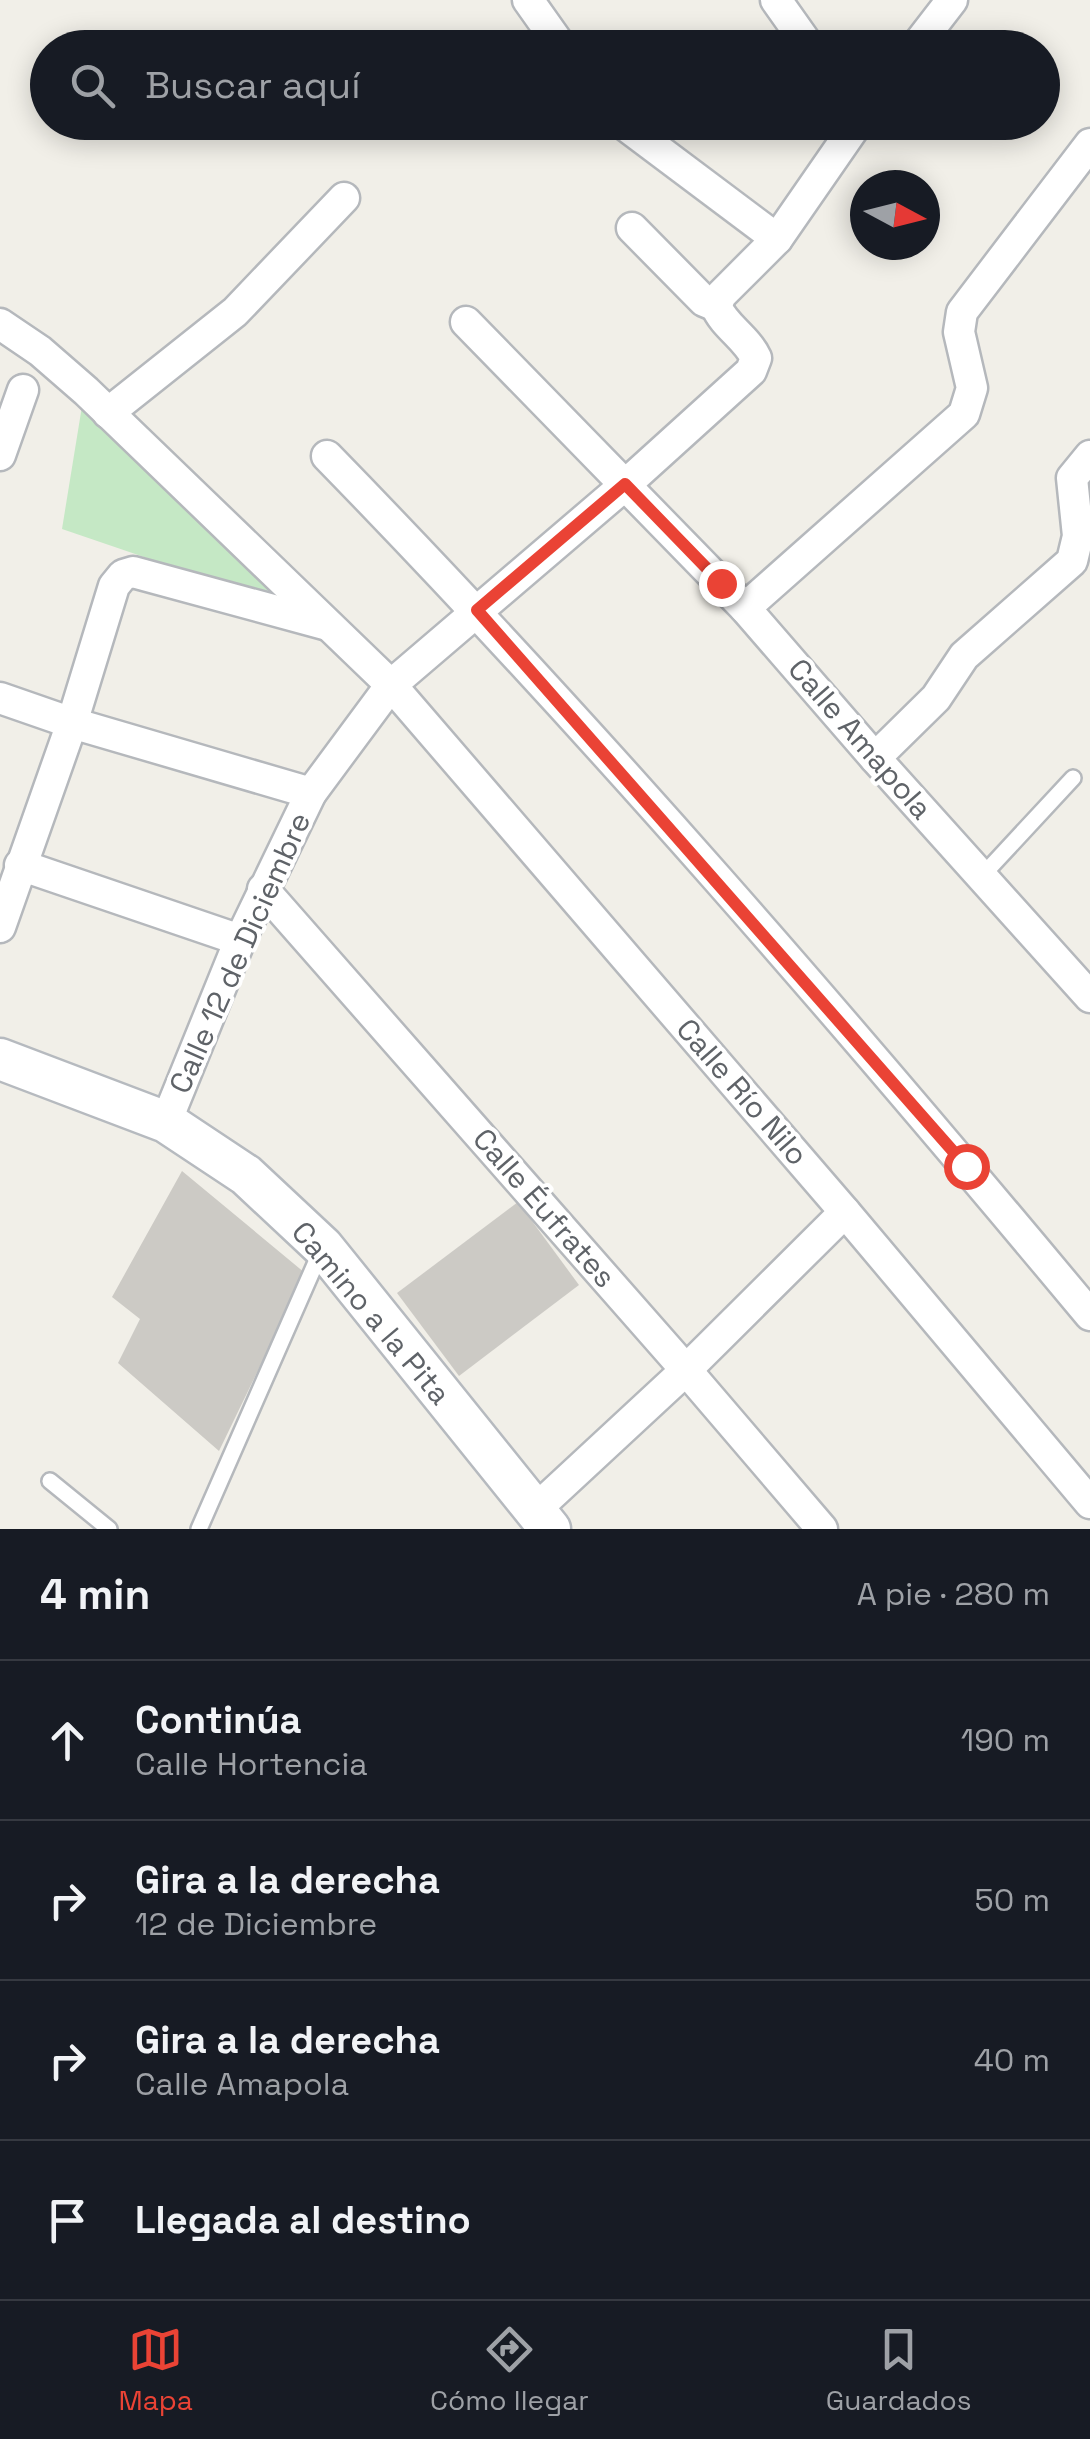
<!DOCTYPE html>
<html lang="es">
<head>
<meta charset="utf-8">
<style>
	body { margin:0; font-family:"Space Grotesk",sans-serif; background:#20242c; color:#f1f3f6 }
	.compass { position:absolute; left:850px; top:170px; width:90px; height:90px; border-radius:50%; background:#171b24; box-shadow:0 5px 25px #0003; rotate:97deg }
	.stop { position:absolute; width:30px; height:30px; margin:-22px; border:8px solid #ea4335; border-radius:50%; background:#fff }
	.stop.end { background:#ea4335; border-color:#fff; box-shadow:0 2px 10px #0008 }
	.list { margin:0; padding:0; list-style:none }
	h2 { display:flex; justify-content:space-between; align-items:center; height:130px; margin:0; padding:0 40px; font-size:42px }
	h2 small { font-size:32px; font-weight:400; color:#9ea1a6 }
	.list li { display:grid; grid-template-columns:65px 1fr auto; gap:30px; align-items:center; box-sizing:border-box; height:160px; padding:0 40px; border-top:2px solid #363941 }
	.list b { display:block; font-size:38px; white-space:nowrap }
	.list p { margin:0; font-size:32px; white-space:nowrap; color:#9ea1a6 }
	.list em { font-size:32px; font-style:normal; color:#9ea1a6 }
	.icon { flex:none; width:55px; height:55px; fill:none; stroke:currentColor; stroke-width:2; stroke-linecap:round; stroke-linejoin:round }
	.map { position:relative; flex:none; width:1090px; height:1529px; overflow:hidden }
	.search { position:absolute; background:#171b24; box-shadow:0 5px 25px #0003; left:30px; right:30px; top:30px; height:110px; display:flex; align-items:center; gap:25px; box-sizing:border-box; padding:0 35px; border-radius:55px; color:#9ea1a6; font-size:38px }
	.sheet { height:770px; background:#171b24 }
	nav { display:flex; justify-content:space-around; align-items:center; box-sizing:border-box; height:140px; border-top:2px solid #363941; background:#171b24; font-size:28px; color:#9ea1a6 }
	nav a { display:grid; justify-items:center; gap:5px }
	nav .on { color:#ea4335 }
	.map>svg:first-child { display:block }
	.green { fill:#c5e8c5 }
	.building { fill:#cccac5 }
	.lines { fill:none; stroke-linecap:round; stroke-linejoin:round }
	.lane-casing { stroke:#b5b8bc; stroke-width:20 }
	.street-casing { stroke:#b5b8bc; stroke-width:35 }
	.secondary-casing { stroke:#b6babf; stroke-width:45 }
	.lane { stroke:#fff; stroke-width:15 }
	.street { stroke:#fff; stroke-width:30 }
	.secondary { stroke:#fff; stroke-width:40 }
	.route { stroke:#ea4335; stroke-width:12 }
	.labels { text-anchor:middle; stroke-width:8; stroke-linejoin:round; paint-order:stroke }
	.street-label { font-size:30px; fill:#5f6368; stroke:#fff }
</style>
</head>
<body>
<div class="map">
<svg width="1090" height="1529" viewBox="0 0 1090 1529">
	<rect width="100%" height="100%" fill="#f1efe8"/>
	<polygon class="green" points="83,400 290,602 229,586 62,529"/>
	<g class="building">
		<polygon points="182,1171 305,1273 219,1451 118,1363 140,1319 112,1297"/>
		<polygon points="518,1202 579,1285 459,1376 397,1293"/>
	</g>
	<g class="lines">
		<g class="lane-casing">
			<g id="lane">
				<polyline points="982,876 1073,778"/>
				<polyline points="50,1481 109,1529"/>
				<polyline points="199,1529 321,1251"/>
			</g>
		</g>
		<g class="street-casing">
			<g id="street">
				<polyline points="528,0 562,48"/>
				<polyline points="776,0 810,48"/>
				<polyline points="915,48 952,0"/>
				<polyline points="621,122 777,239"/>
				<polyline points="632,228 704,301 716,306"/>
				<polyline points="716,306 721,295 777,239 858,122"/>
				<polyline points="466,322 745,608 875,758 1090,997"/>
				<polyline points="0,324 40,351 86,391 391,685 845,1212 1090,1503"/>
				<polyline points="108,413 235,312 344,198"/>
				<polyline points="0,455 23,390"/>
				<path d="M327 456C594 730 845 1021 1090 1315"/>
				<polyline points="745,608 964,414 972,388 959,332 962,312 1090,144"/>
				<polyline points="0,698 72,723 311,793"/>
				<polyline points="875,758 936,698 964,656 1072,561 1078,536 1072,478 1090,456"/>
				<polyline points="20,865 240,940"/>
				<polyline points="263,889 686,1370 822,1529"/>
				<polyline points="0,927 72,723 114,586 123,575 133,572 328,625"/>
				<path d="M166 1122 240 940 311 793 391 685 625 485 751 371 756 358C747 338 724 326 716 306"/>
				<polyline points="535,1510 686,1370 845,1212"/>
			</g>
		</g>
		<g class="secondary-casing">
			<polyline id="secondary" points="0,1059 166,1122 246,1175 323,1247 550,1529"/>
		</g>
		<use href="#lane" class="lane"/>
		<use href="#street" class="street"/>
		<use href="#secondary" class="secondary"/>
	</g>
	<g class="lines">
		<polyline class="route" points="721,583 625,484 477,610 966,1166"/>
	</g>
	<g class="labels">
		<g class="street-label">
			<text transform="translate(860 739) rotate(49)" y="10">Calle Amapola</text>
			<text transform="translate(240 953) rotate(-66)" y="10">Calle 12 de Diciembre</text>
			<text transform="translate(742 1092) rotate(49)" y="10">Calle Río Nilo</text>
			<text transform="translate(544 1208) rotate(49)" y="10">Calle Éufrates</text>
			<text transform="translate(371 1313) rotate(50)" y="10">Camino a la Pita</text>
		</g>
	</g>
</svg>
<svg class="compass" viewBox="-18 -18 36 36"><path d="M0-13l5 13h-10z" fill="#e53935"/><path d="M0 13l5-13h-10z" fill="#9ea1a6"/></svg>
<div class="stop" style="left:966px;top:1166px"></div>
<div class="stop end" style="left:721px;top:583px"></div>
<div class="search"><svg class="icon" aria-label="search" viewBox="0 0 24 24"><circle cx="10" cy="10" r="6"/><path d="M15 15l6 6"/></svg>Buscar aquí</div>
</div>
<section class="sheet">
<h2>4 min<small>A pie · 280 m</small></h2>
<ul class="list">
<li><svg class="icon" aria-label="ahead" viewBox="0 0 24 24"><path d="M12 20V5M6 11l6-6 6 6"/></svg><div><b>Continúa</b><p>Calle Hortencia</p></div><em>190 m</em></li>
<li><svg class="icon" aria-label="right" viewBox="0 0 24 24"><path d="M7 20v-9h11M14 6l5 5-5 5"/></svg><div><b>Gira a la derecha</b><p>12 de Diciembre</p></div><em>50 m</em></li>
<li><svg class="icon" aria-label="right" viewBox="0 0 24 24"><path d="M7 20v-9h11M14 6l5 5-5 5"/></svg><div><b>Gira a la derecha</b><p>Calle Amapola</p></div><em>40 m</em></li>
<li><svg class="icon" aria-label="arrive" viewBox="0 0 24 24"><path d="M6 21V4h12l-3 4 3 4H6"/></svg><div><b>Llegada al destino</b></div></li>
</ul>
</section>
<nav>
<a class="on"><svg class="icon" aria-label="map" viewBox="0 0 24 24"><path d="M3 6l6-2 6 2 6-2v14l-6 2-6-2-6 2zM9 4v14M15 6v14"/></svg>Mapa</a>
<a><svg class="icon" aria-label="directions" viewBox="0 0 24 24"><path d="M12 3l9 9-9 9-9-9zM9 14v-3h6M13 9l2 2-2 2"/></svg>Cómo llegar</a>
<a><svg class="icon" aria-label="saved" viewBox="0 0 24 24"><path d="M7 4h10v16l-5-4-5 4z"/></svg>Guardados</a>
</nav>
</body>
</html>
